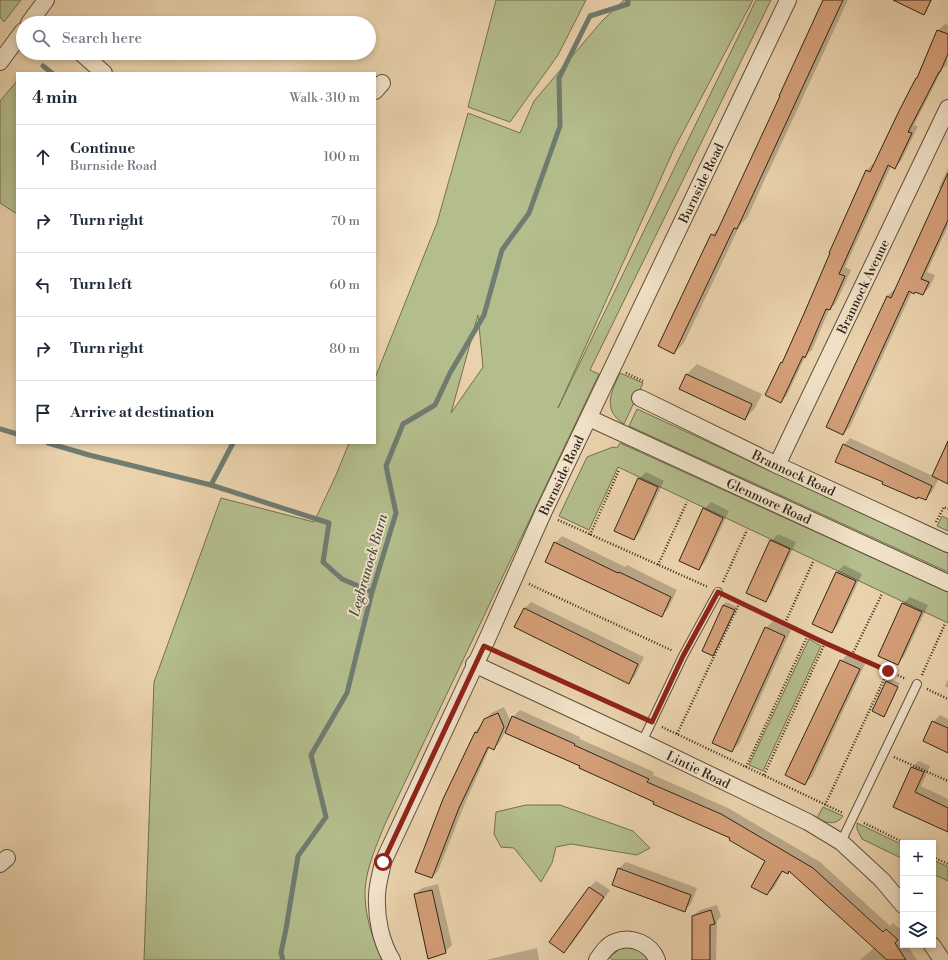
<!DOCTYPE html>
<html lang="en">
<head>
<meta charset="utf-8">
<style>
	body { margin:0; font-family:"Libre Bodoni",serif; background:#f6f6f7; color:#1f2937 }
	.controls { position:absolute; right:12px; bottom:12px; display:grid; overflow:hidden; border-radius:0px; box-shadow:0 2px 6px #0003 }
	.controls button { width:36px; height:36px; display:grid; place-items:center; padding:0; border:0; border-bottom:1px solid #e0e1e3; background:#fff; color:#1f2937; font:20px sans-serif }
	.stop { position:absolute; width:12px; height:12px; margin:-9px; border:3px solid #8f2418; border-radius:50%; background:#fff }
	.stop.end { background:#8f2418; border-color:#fff; box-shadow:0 1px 4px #0008 }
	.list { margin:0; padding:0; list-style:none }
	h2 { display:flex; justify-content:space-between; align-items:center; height:52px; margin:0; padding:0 16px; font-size:17px }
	h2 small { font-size:13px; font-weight:400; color:#747a83 }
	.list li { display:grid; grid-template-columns:26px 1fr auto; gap:12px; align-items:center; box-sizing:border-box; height:64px; padding:0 16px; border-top:1px solid #e0e1e3 }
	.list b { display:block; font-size:15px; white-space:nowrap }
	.list p { margin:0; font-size:13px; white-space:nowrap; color:#747a83 }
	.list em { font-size:13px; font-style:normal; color:#747a83 }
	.icon { flex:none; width:22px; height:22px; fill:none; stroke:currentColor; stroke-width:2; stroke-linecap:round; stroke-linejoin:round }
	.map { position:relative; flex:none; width:948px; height:960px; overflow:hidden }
	.search { position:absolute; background:#fff; box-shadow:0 2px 6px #0003; left:16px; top:16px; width:360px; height:44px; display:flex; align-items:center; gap:10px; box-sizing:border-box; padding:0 14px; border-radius:22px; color:#747a83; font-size:15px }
	.panel { position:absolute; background:#fff; box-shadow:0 2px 6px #0003; left:16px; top:72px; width:360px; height:372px; border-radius:0px }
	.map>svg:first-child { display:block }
	.green { fill:#b4bd8c; stroke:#727052; fill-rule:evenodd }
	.shadow { fill:#0003 }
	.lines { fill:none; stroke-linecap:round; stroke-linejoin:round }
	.stream { stroke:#6f7c71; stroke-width:5 }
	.building { fill:#d5a079; stroke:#312419 }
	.service-casing { stroke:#5f503e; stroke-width:10 }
	.minor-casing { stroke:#5f503e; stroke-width:18 }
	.path { stroke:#312419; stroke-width:2.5; stroke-dasharray:1 2; stroke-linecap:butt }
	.service { stroke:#f1e2c9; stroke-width:8 }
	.minor { stroke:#f1e2c9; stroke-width:16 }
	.route { stroke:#8f2418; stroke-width:5 }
	.labels { text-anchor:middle; stroke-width:3.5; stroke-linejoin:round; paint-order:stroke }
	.street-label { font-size:13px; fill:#312419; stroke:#f1e2c9 }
	.water-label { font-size:14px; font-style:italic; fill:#4b493e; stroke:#f1e2c9 }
</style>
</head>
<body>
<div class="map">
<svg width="948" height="960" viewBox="0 0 948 960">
	<rect width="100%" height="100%" fill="#ead2ac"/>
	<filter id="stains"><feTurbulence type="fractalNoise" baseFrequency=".005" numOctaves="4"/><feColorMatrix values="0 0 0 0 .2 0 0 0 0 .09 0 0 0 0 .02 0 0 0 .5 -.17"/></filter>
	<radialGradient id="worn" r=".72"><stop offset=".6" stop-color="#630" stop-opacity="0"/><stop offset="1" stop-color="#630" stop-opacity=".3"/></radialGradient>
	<g class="green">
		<polygon points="0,0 21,0 4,22 0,17"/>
		<polygon points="496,0 586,0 558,55 510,122 468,107"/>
		<path d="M624 0H753L674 149 558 408 756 0H771L590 370 599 374 385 824C377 844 367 866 365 889 364 913 372 938 382 960H144L154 682 221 498 314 522 336 475 349 443H375V378L437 223 468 113 520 133 534 101 602 21ZM478 315 483 367 451 413Z"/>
		<polygon points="17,81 17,214 0,203 0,101"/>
		<path d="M620 373 643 383 624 424C602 410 611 392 620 373Z"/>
		<polygon points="637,409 948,553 948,572 629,426"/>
		<polygon points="620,443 948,592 948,623 618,467 589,530 559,516 587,457 613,447 617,448"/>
		<polygon points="942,516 948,519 948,531 937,526"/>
		<polygon points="809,639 821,646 763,771 749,765"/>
		<polygon points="526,805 560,805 633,831 650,848 637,855 571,844 556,847 552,863 541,882 514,848 501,847 494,834 496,812"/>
		<path d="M823 807 843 816C836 826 826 823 817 818Z"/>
		<polygon points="857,823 903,845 903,859 862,839 857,829"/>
		<polygon points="933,860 948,867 948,881 933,874"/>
		<path d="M626 947C636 947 643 951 648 960H613L609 957 620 949Z"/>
	</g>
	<g class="shadow">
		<polygon points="824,0 848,0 747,218 740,225 684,343 674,353 712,235 720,226 782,96"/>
		<polygon points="894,0 932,0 927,11 924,14"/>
		<polygon points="945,24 948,25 947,65 943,68 914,125 918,126 901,161 895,167 891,166 845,267 851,270 836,303 829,310 812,350 806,355 787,395 781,402 782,363 784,360 866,171 873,164 875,165 917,78 919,76 938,30"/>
		<polygon points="948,168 948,226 927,272 935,275 929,288 923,294 916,291 912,292 850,427 843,434 887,296 894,290 896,290 942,189 939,188"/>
		<polygon points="697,364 762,394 755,408 745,419 680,389 687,374"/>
		<polygon points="850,438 933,476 948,444 948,482 939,478 932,492 925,499 884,482 844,445"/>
		<polygon points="646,472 664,481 640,532 634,539 639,479"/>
		<polygon points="711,502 729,511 705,562 699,569 704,509"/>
		<polygon points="778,534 796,542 772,594 766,601 771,541"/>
		<polygon points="562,536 625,567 627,565 677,590 668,609 662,615 555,543"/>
		<polygon points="844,565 862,574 838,625 832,632 813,624 837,572"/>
		<polygon points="910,597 928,605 904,657 898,663 879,655 903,603"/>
		<polygon points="531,602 644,657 635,676 628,683 516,627 525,608"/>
		<polygon points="726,602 737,607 715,651 712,654 723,605"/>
		<polygon points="773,621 791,630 739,744 732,751 766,628"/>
		<polygon points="848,654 866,662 812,777 805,783 841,661"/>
		<polygon points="890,679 900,683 886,712 883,715 886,682"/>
		<polygon points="948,679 948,688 945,686"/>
		<polygon points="504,707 511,722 513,717 520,710 580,737 580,739 654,772 653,775 728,808 820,862 890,926 893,923 903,932 901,936 903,938 903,945 907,945 917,960 860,960 875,947 790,870 787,873 783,871 774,888 767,894 766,861 732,837 581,765 505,732 500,742 494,749 490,747 466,801 438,871 432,877 444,800 475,732 491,713"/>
		<polygon points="940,715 948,719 948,752 933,722"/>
		<polygon points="919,761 930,766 921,786 948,799 948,831 894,806 912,767"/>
		<polygon points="626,862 697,888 691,904 684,911 613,885 619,868"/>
		<polygon points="596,881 610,890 571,945 564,951 551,942 590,887"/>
		<polygon points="438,884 452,945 445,952 415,894 422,888"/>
		<polygon points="717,905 721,916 717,921 716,960 693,960 693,916 700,910"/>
		<polygon points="537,948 539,960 486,960"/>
	</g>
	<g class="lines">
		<g class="stream">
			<polyline points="43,66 52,73"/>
			<polyline points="0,429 17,434"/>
			<polyline points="48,443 89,455 211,485 329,523 323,562 342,579 372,592"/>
			<polyline points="211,485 233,443"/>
			<polyline points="283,960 281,953 286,929 298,856 326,817 311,755 347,693 372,592 396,513 386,466 403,424 435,405 450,373 484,315 502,250 529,213 560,126 559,78 590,16 628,4 628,0"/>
		</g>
	</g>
	<g class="building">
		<polygon points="823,0 843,0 737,229 734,228 674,354 658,346 711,234 715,236 780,96 779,96"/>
		<polygon points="893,0 931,0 924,15"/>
		<polygon points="937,30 948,34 948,54 940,72 939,72 908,132 912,133 895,169 888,165 839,274 845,276 830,310 826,309 805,358 803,356 781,403 765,395 781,362 782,363 803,316 830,253 829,253 866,170 870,172 899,111 916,78 917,78"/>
		<polygon points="948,173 948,220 921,279 929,282 923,295 915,292 914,294 909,291 843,435 826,427 887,296 891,298"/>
		<polygon points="686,374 752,404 745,420 679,389"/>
		<polygon points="948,441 948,484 932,476"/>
		<polygon points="843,444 932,486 926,500 918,497 917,499 882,484 883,482 835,462"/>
		<polygon points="638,478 658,487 634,540 614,531"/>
		<polygon points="703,508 723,518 699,570 679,561"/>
		<polygon points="770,540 790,549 766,602 746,593"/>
		<polygon points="554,542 618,573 619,572 671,597 662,617 545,562"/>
		<polygon points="836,572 856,581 832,633 812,624"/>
		<polygon points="902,603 922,612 898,665 878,656"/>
		<polygon points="723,605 735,610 713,656 702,651"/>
		<polygon points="524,608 638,664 629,684 514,627"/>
		<polygon points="765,627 785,636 732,752 712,743"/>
		<polygon points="840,660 860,669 805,785 785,775"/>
		<polygon points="886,681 898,687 884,717 872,711"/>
		<polygon points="498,713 504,727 494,750 488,747 459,808 432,878 415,872 443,799 475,732 477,733 484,719"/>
		<polygon points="512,716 575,744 574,745 649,779 647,782 721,814 813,868 883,932 886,929 898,940 895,943 906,960 887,960 789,871 788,874 782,871 767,895 751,887 765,861 729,840 730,838 653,804 654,802 579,768 580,766 505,733"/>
		<polygon points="932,721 948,728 948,753 923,741"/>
		<polygon points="911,767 924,772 915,792 948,808 948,832 893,807"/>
		<polygon points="618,868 691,895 685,912 612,885"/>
		<polygon points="589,887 604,897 564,953 549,942"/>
		<polygon points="432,890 446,953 428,959 414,894"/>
		<polygon points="711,910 715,924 710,925 710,960 692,960 692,916"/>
	</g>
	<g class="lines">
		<g class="service-casing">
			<g id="service">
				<polyline points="642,742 683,656 718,592"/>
				<polyline points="841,842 917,684"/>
			</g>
		</g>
		<g class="minor-casing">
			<g id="minor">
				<polyline points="29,23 46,0"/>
				<polyline points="81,53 104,73"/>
				<polyline points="0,62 23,31"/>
				<polyline points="375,91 382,83"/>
				<path id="s1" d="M640 398 777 465 948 544"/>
				<path id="s2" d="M589 418 948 583"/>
				<path id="s3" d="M777 465 948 108"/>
				<path id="s4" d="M474 664 642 742 808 822 841 842 882 880 903 905"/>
				<polyline points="0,864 7,858"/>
				<polyline points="932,945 942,960"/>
				<path id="s5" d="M392 960C381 942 376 918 377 896 377 885 381 873 383 862L484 646 543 513 788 0"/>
				<path d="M597 960C602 953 607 945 615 942 632 935 651 944 657 960"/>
			</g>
		</g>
		<g class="path">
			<polyline points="626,373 643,381"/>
			<polyline points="558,520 708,587"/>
			<polyline points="936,522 944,507 948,509"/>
			<polyline points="590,535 619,470"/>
			<polyline points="658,565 687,502"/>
			<polyline points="723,582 747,530"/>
			<polyline points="529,584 673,651"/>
			<polyline points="729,597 825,643 906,679"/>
			<polyline points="785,623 813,562"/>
			<polyline points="498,652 641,717"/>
			<polyline points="852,655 882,594"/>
			<polyline points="922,675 945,624"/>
			<polyline points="927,689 948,699"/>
			<polyline points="662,727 843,813"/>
			<polyline points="677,734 740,602"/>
			<polyline points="894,757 948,781"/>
			<polyline points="746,767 808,635"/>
			<polyline points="764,775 825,643"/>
			<polyline points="825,805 888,671"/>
			<polyline points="864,823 905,843"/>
			<polyline points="933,857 948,864"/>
		</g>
		<use href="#service" class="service"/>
		<use href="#minor" class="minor"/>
	</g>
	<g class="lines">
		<polyline class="route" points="383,862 484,646 652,722 683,656 718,592 825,643 888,671"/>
	</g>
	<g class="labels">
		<g class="street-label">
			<text dy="5" stroke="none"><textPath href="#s5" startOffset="851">Burnside Road</textPath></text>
			<text dy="5" stroke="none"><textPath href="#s3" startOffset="198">Brannock Avenue</textPath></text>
			<text dy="5" stroke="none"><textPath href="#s1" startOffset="171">Brannock Road</textPath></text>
			<text dy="5" stroke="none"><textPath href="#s5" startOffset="527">Burnside Road</textPath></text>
			<text dy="5" stroke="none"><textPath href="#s2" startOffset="198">Glenmore Road</textPath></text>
			<text dy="5" stroke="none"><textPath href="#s4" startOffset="248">Lintie Road</textPath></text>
		</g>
		<g class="water-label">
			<text transform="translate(368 565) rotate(-74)" y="5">Legbranock Burn</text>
		</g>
	</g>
	<rect width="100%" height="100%" filter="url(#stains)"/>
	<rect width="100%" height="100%" fill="url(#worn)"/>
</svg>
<div class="controls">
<button>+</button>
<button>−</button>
<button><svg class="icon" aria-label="layers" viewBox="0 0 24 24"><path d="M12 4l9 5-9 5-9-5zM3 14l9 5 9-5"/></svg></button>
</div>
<div class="stop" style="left:383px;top:862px"></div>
<div class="stop end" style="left:888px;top:671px"></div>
<div class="search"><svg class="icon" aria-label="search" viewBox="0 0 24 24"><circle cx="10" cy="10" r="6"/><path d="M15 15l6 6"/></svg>Search here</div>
<section class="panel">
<h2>4 min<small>Walk · 310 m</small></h2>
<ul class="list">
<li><svg class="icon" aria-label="ahead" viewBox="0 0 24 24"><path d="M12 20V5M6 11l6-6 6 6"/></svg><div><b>Continue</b><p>Burnside Road</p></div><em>100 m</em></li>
<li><svg class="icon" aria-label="right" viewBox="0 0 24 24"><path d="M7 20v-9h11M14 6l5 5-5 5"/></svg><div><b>Turn right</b></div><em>70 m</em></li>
<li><svg class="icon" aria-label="left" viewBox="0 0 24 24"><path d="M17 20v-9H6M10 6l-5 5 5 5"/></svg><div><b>Turn left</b></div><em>60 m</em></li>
<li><svg class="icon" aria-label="right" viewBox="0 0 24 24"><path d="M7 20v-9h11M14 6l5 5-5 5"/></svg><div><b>Turn right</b></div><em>80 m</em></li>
<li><svg class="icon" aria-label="arrive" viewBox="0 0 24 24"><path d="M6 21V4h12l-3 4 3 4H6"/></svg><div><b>Arrive at destination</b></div></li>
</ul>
</section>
</div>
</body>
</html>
